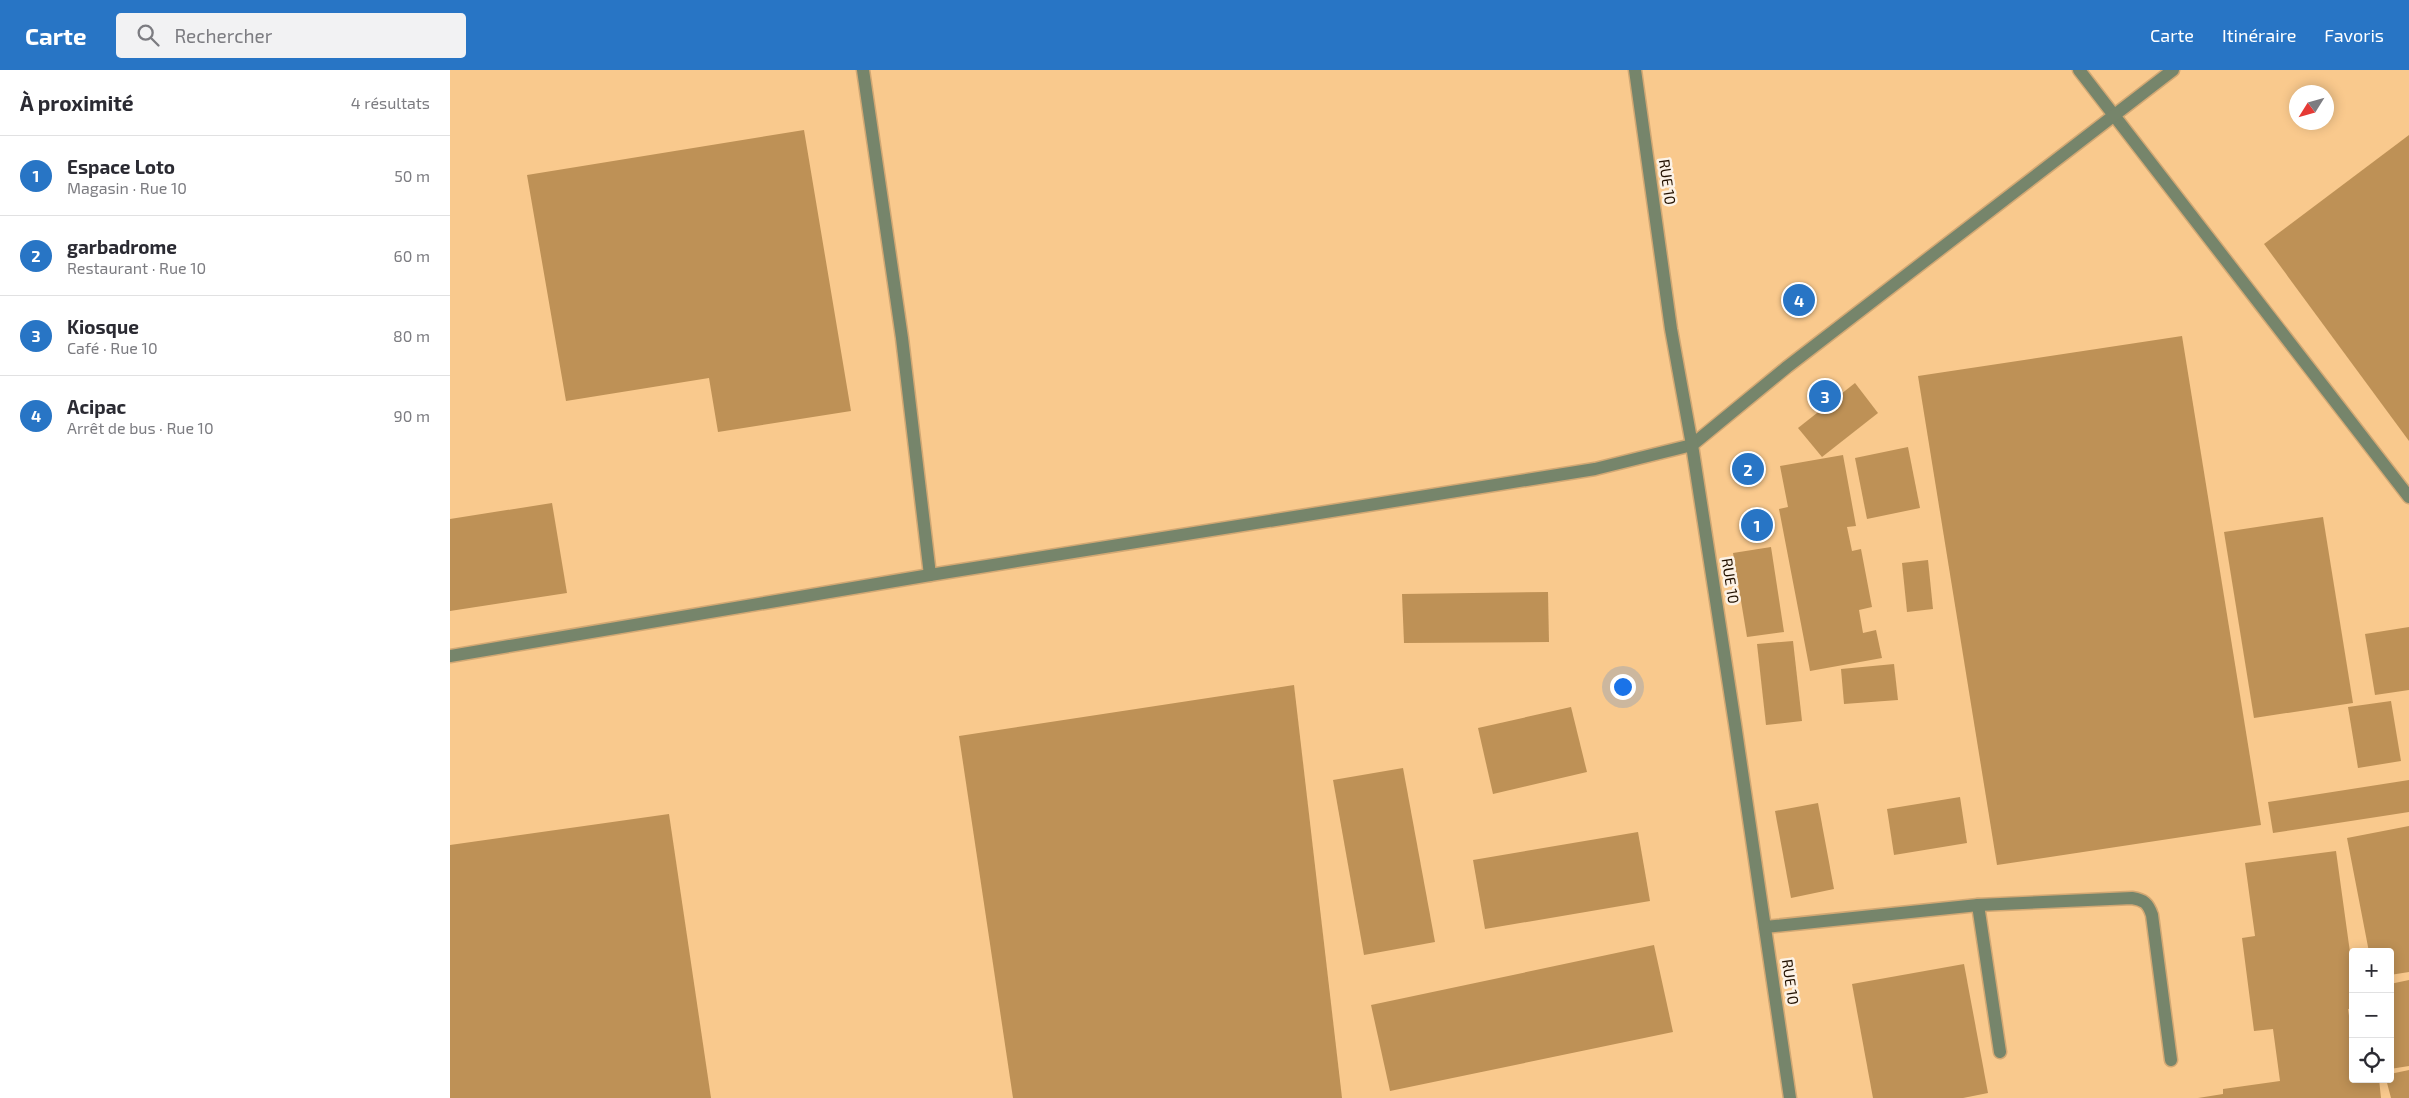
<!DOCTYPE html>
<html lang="fr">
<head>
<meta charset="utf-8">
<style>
	body { margin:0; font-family:"Exo 2",sans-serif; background:#f2f2f3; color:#2b2b33 }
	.controls { position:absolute; right:15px; bottom:15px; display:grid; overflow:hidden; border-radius:5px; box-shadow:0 2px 12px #0003 }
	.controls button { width:45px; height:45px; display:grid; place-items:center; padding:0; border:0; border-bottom:1px solid #e1e1e2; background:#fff; color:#2b2b33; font:25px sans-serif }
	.compass { position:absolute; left:1839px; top:15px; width:45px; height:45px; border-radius:50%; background:#fff; box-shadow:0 2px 12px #0003; rotate:233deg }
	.you { position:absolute; left:1172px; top:616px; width:18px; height:18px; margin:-12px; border:4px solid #fff; border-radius:50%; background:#1a73e8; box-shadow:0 0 0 8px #1a73e833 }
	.badge { display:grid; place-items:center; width:32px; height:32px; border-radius:50%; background:#2875c5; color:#fff; font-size:16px; font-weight:700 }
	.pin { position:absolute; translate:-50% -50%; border:2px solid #fff; box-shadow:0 1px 5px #0006 }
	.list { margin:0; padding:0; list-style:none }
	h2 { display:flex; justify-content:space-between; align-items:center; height:65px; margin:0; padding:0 20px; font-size:21px }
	h2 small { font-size:16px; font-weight:400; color:#7c7c81 }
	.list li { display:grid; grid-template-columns:32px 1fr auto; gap:15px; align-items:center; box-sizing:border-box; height:80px; padding:0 20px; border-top:1px solid #e1e1e2 }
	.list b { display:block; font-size:19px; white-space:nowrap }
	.list p { margin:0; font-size:16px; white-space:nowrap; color:#7c7c81 }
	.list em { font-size:16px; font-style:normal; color:#7c7c81 }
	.icon { flex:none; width:28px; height:28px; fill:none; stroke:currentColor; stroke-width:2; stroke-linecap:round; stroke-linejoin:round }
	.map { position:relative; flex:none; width:1959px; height:1028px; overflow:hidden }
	header { display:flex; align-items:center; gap:30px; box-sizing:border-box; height:70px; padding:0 25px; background:#2875c5; color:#fff }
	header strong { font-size:24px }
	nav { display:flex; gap:28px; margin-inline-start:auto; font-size:18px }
	.search { width:350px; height:45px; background:#f2f2f3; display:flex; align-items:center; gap:12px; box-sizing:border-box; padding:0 18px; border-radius:5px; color:#7c7c81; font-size:19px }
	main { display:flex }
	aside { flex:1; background:#fff }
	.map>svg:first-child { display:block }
	.building { fill:#be9156 }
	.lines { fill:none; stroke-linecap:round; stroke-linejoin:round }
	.service-casing { stroke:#d2a874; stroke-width:15 }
	.minor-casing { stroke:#d2a874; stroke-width:15 }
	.service { stroke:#76856b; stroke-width:12 }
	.minor { stroke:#76856b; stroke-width:12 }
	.labels { text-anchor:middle; stroke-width:5; stroke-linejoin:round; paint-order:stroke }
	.street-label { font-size:15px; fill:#210; stroke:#fcf2e6 }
</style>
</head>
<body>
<header>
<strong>Carte</strong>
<div class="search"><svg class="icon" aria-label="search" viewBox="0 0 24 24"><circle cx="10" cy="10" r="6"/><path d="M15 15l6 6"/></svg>Rechercher</div>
<nav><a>Carte</a><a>Itinéraire</a><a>Favoris</a></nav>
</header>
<main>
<aside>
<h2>À proximité<small>4 résultats</small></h2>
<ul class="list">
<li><span class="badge">1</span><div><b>Espace Loto</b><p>Magasin · Rue 10</p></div><em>50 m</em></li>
<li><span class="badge">2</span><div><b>garbadrome</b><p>Restaurant · Rue 10</p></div><em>60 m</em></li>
<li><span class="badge">3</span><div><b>Kiosque</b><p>Café · Rue 10</p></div><em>80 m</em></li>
<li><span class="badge">4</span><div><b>Acipac</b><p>Arrêt de bus · Rue 10</p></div><em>90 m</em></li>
</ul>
</aside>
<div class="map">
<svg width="1959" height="1028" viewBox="0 0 1959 1028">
	<rect width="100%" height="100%" fill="#f9c98d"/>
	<g class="building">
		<polygon points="354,60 401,341 268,362 259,308 116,331 77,105"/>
		<polygon points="1959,65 1959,371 1814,174"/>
		<polygon points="1732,266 1811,755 1547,795 1468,306"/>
		<polygon points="1405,313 1428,343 1372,387 1348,358"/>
		<polygon points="1458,377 1470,438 1417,449 1405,388"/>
		<polygon points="1393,385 1406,456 1397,457 1402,481 1411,479 1422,537 1409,540 1413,563 1426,560 1432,588 1360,601 1329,439 1338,437 1330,396"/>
		<polygon points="102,433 117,523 0,541 0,449"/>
		<polygon points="1873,447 1903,633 1804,648 1774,462"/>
		<polygon points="1321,477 1334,562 1297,567 1283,483"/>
		<polygon points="1478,490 1483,539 1457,542 1452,493"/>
		<polygon points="1098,522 1099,572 954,573 952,524"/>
		<polygon points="1959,557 1959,620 1925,625 1915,564"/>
		<polygon points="1343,571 1352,651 1316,655 1307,574"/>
		<polygon points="1444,594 1448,630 1394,634 1391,599"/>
		<polygon points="844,615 892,1028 563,1028 509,666"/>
		<polygon points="1941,631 1951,691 1908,698 1898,637"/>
		<polygon points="1121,637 1137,702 1043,724 1028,658"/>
		<polygon points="953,698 985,872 914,885 883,710"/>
		<polygon points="1959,710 1959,742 1823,763 1818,732"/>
		<polygon points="1510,727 1517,773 1444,785 1437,739"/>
		<polygon points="1368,733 1384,819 1341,828 1325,741"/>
		<polygon points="219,744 261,1028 0,1028 0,775"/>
		<polygon points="1959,756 1959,902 1940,905 1940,882 1919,882 1897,768"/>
		<polygon points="1188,762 1200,831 1035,859 1023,790"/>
		<polygon points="1886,781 1903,904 1903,939 1898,939 1903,973 1903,1009 1929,1009 1931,1028 1748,1028 1773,1024 1773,1019 1830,1011 1823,959 1804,961 1792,868 1805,866 1795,793"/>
		<polygon points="1204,875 1223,962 940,1021 921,935"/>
		<polygon points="1514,894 1538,1023 1513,1028 1423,1028 1402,914"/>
		<polygon points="1959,910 1959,996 1940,999 1940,914"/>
		<polygon points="1959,1000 1959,1028 1941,1028 1936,1009 1940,1009 1940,1004"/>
	</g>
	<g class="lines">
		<g class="service-casing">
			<g id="service">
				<polyline points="413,0 452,268 480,505"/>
				<polyline points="1629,0 1959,427"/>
				<polyline points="0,586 480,505 1145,399 1242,375 1337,297 1723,0"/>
				<polyline points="1528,835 1550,982"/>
				<path d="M1315 857 1528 835 1682 828C1694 830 1698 833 1702 845L1721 990"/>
			</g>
		</g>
		<g class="minor-casing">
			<polyline id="minor" points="1185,0 1221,259 1242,375 1285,654 1340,1028"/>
		</g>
		<use href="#service" class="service"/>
		<use href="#minor" class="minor"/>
	</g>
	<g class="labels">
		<g class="street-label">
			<text transform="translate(1217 112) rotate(82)" y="5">RUE 10</text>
			<text transform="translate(1280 511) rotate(81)" y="5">RUE 10</text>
			<text transform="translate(1340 912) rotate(82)" y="5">RUE 10</text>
		</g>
	</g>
</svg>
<div class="controls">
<button>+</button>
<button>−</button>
<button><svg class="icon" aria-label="locate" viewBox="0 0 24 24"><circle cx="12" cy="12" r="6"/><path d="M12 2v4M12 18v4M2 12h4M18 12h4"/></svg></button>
</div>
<svg class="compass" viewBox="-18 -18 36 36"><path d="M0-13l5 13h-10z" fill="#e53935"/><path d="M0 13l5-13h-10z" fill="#7c7c81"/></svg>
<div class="you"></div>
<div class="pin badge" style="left:1307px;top:455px">1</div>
<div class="pin badge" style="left:1298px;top:399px">2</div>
<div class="pin badge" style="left:1375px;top:326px">3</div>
<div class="pin badge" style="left:1349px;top:230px">4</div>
</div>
</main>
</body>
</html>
